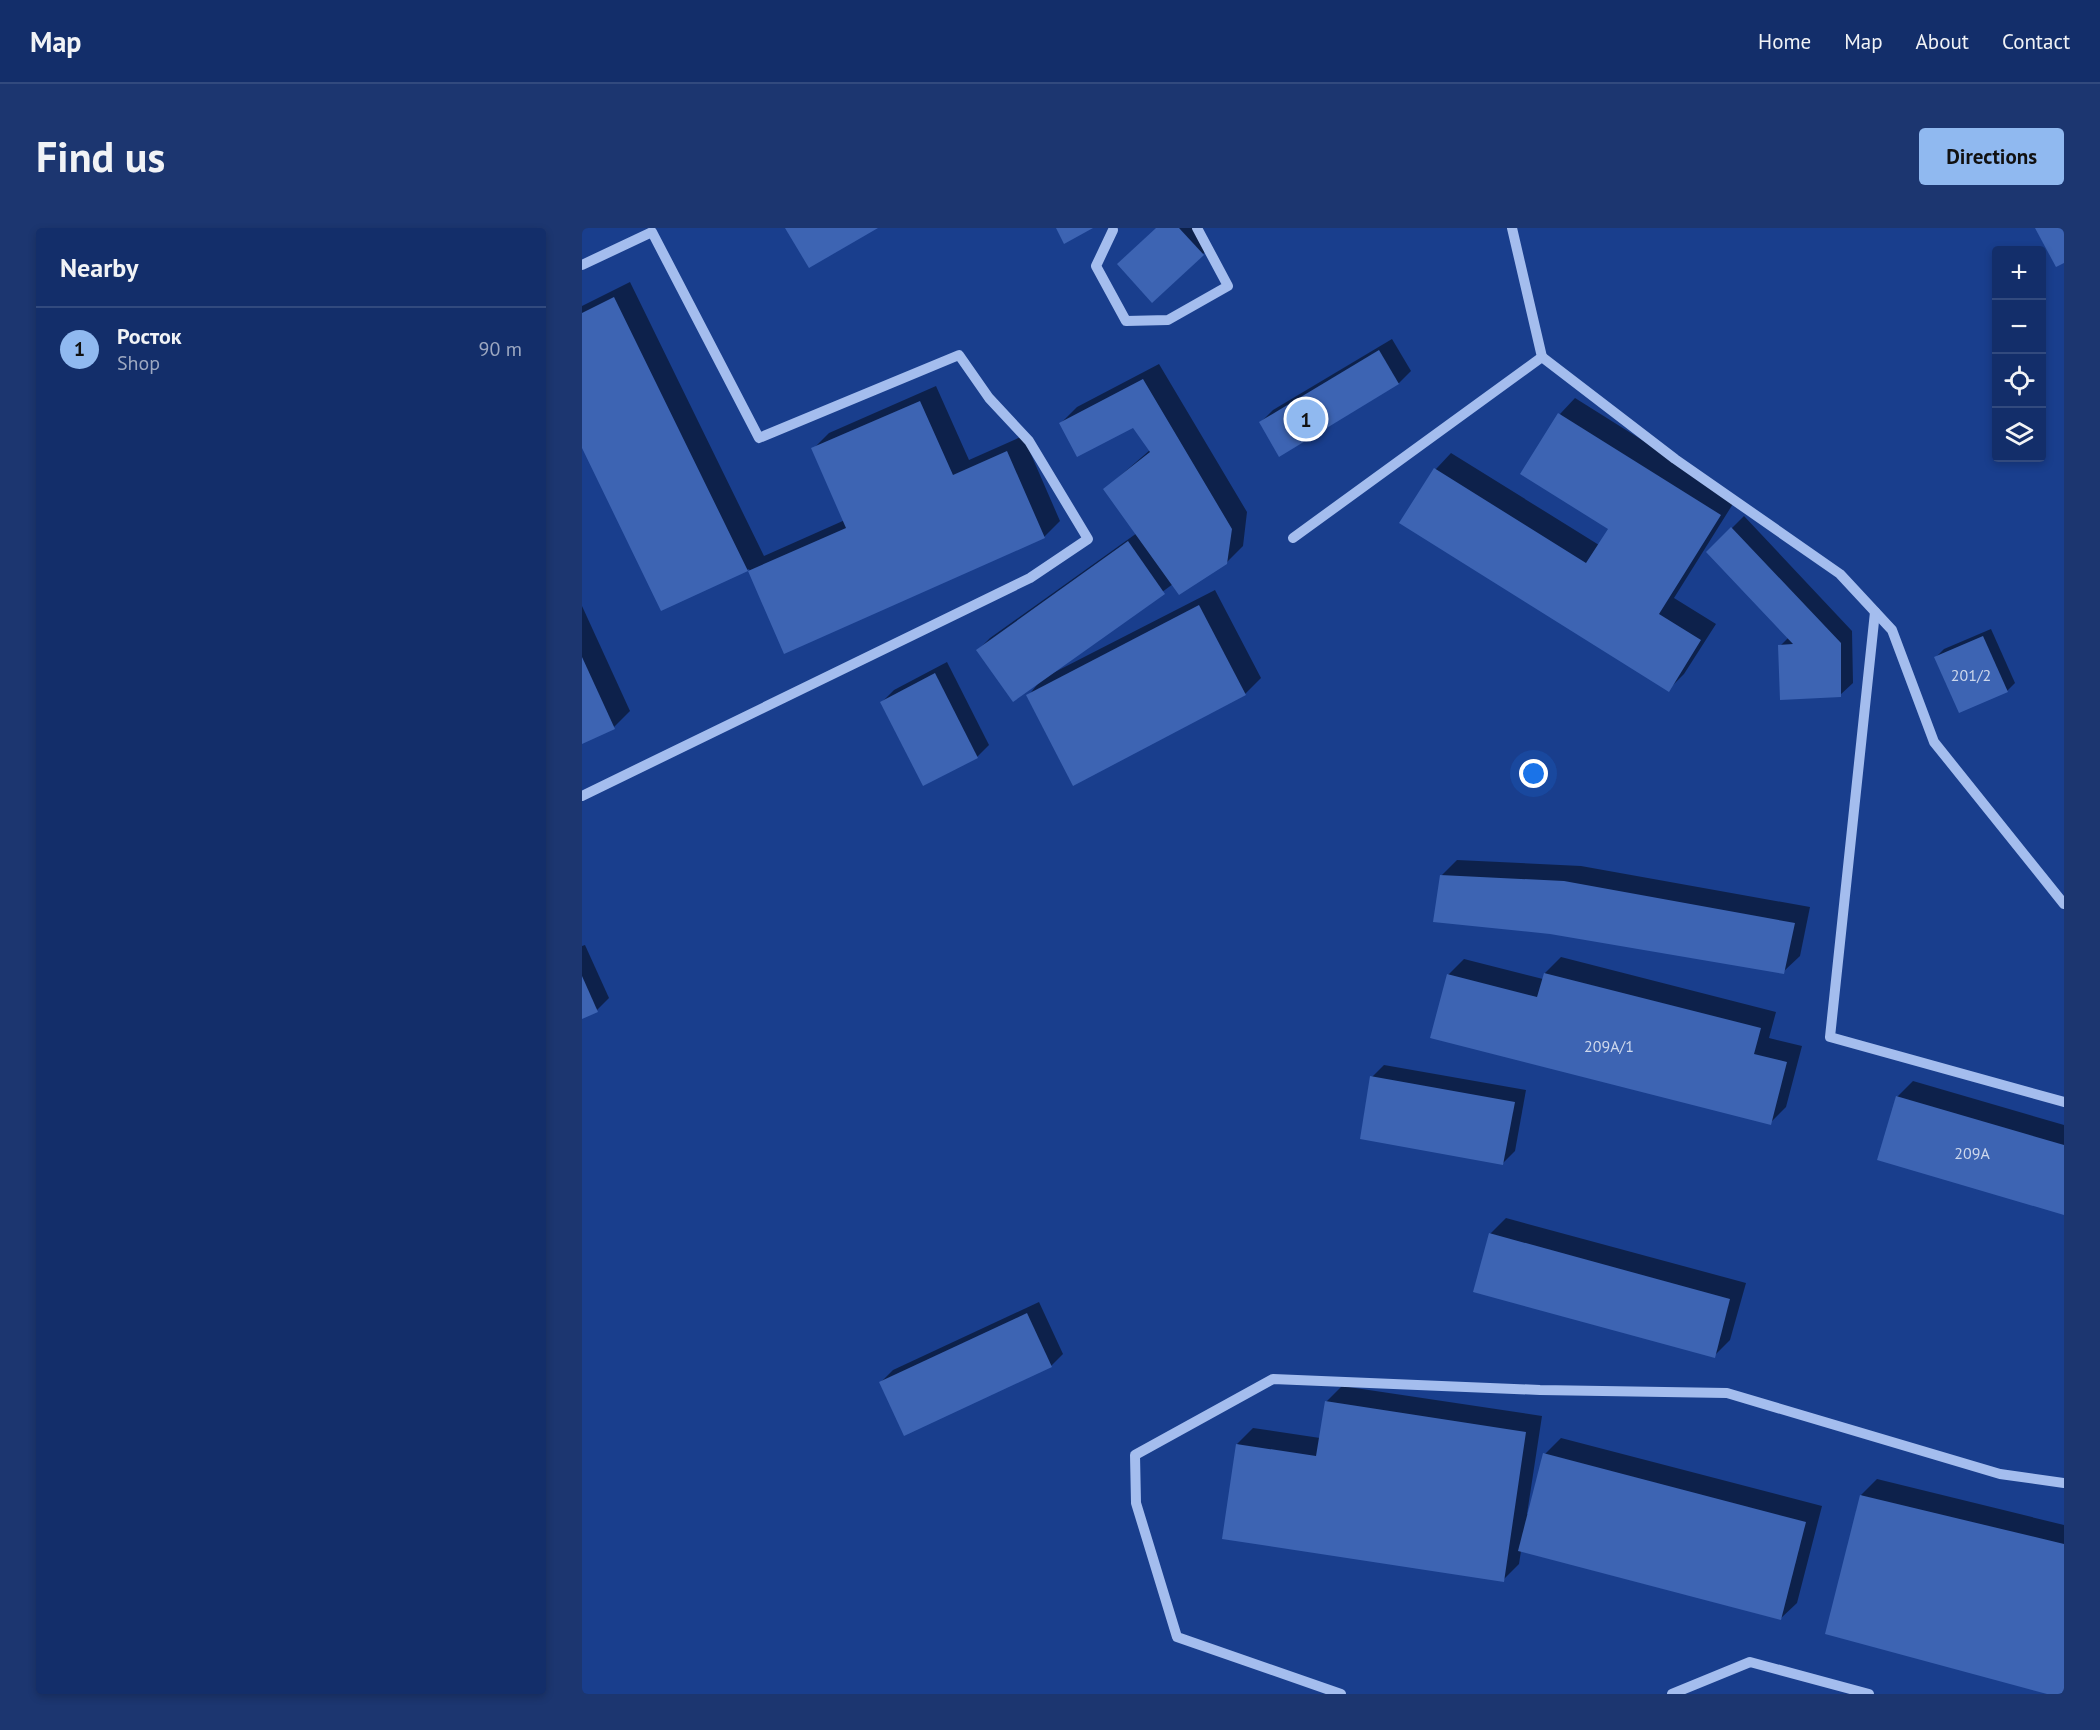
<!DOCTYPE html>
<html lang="en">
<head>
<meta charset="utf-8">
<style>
	body { margin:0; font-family:"PT Sans",sans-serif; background:#1c3670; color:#f1f3f6 }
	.controls { position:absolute; right:18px; top:18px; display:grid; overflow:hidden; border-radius:6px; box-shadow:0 3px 9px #0003 }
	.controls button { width:54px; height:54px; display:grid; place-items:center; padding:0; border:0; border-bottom:2px solid #324a7e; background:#132e6a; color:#f1f3f6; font:30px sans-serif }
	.you { position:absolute; left:952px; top:546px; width:21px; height:21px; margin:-15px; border:4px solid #fff; border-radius:50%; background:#1a73e8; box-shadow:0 0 0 9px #1a73e833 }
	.badge { display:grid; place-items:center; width:39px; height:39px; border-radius:50%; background:#90b9f0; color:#111; font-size:20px; font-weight:700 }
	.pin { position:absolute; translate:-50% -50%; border:3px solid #fff; box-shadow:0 2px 6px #0006 }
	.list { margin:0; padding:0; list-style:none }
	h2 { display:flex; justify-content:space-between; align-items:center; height:78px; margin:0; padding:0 24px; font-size:26px }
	h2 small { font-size:20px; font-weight:400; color:#9da8c1 }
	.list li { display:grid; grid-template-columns:39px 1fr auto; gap:18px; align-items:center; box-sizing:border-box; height:84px; padding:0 24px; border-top:2px solid #324a7e }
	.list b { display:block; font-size:22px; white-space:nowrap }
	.list p { margin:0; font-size:20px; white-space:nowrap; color:#9da8c1 }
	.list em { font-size:20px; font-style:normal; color:#9da8c1 }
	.icon { flex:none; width:33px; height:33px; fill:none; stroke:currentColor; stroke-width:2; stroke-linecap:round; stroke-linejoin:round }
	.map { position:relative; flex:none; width:1482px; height:1466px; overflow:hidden; border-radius:6px }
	header { display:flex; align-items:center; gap:36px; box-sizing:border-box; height:84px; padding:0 30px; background:#132e6a; border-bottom:2px solid #324a7e }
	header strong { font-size:28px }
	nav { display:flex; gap:33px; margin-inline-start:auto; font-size:21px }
	.intro { display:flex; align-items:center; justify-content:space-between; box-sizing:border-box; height:144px; padding:0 36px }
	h1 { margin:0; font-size:42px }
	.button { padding:15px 27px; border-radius:6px; background:#90b9f0; color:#111; font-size:21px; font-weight:700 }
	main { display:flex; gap:36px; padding:0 36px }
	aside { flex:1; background:#132e6a; border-radius:6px; box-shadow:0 3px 9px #0003 }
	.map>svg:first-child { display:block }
	.shadow { fill:#0007 }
	.building { fill:#3d64b3 }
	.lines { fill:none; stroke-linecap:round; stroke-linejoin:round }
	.minor { stroke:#a4bdee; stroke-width:10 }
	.labels { text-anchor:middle; stroke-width:6; stroke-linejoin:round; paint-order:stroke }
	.number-label { font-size:16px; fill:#ced8ec }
</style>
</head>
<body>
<header>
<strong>Map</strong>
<nav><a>Home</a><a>Map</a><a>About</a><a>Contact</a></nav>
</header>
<div class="intro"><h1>Find us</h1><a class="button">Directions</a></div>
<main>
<aside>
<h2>Nearby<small></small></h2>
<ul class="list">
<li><span class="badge">1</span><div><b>Росток</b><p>Shop</p></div><em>90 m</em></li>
</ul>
</aside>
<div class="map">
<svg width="1482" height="1466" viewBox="0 0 1482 1466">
	<rect width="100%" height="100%" fill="#193e8d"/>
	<g class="shadow">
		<polygon points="575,0 612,0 629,18 621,26"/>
		<polygon points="48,54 182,328 263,292 231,221 247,205 354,158 387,232 441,208 478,293 462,309 203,424 167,341 79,381 0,216 0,78"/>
		<polygon points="810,111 829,143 817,155 698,227 679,194 691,182"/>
		<polygon points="577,136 665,284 661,318 644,335 591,356 467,447 633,362 679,450 663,466 446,468 458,453 396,422 408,410 555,305 523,261 568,222 552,198 479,195 495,179"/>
		<polygon points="993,170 1154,271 1092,370 1134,396 1102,446 1086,462 820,295 854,241 869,225 1017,317 1028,300 978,186"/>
		<polygon points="1162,288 1270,403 1271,455 1258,467 1198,418 1207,409 1126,324"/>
		<polygon points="0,378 48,483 32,499 0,514"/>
		<polygon points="1409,401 1433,455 1425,463 1354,429 1362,421"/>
		<polygon points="365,434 407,517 395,529 342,556 300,474 312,462"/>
		<polygon points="875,632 999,638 1228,679 1218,728 1201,744 859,648"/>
		<polygon points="3,717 27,770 15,782 0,789 0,718"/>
		<polygon points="979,729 1194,784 1187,810 1220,818 1204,879 1188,895 866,747 882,731 961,751 963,745"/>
		<polygon points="802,837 944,862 933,923 921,935 790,849"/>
		<polygon points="1331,853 1482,897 1482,985 1315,869"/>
		<polygon points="924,990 1164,1055 1148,1112 1132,1128 908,1006"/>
		<polygon points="457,1074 481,1126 469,1138 299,1154 311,1142"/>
		<polygon points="760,1158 960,1188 945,1286 947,1286 963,1226 979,1210 1240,1278 1215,1375 1198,1391 939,1323 937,1336 921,1352 655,1216 671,1200 738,1210 744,1174"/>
		<polygon points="1295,1251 1482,1297 1482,1466 1279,1267"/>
	</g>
	<g class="building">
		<polygon points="203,0 296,0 227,40"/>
		<polygon points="474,0 511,0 482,16"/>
		<polygon points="574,0 597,0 622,27 570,75 535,36"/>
		<polygon points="1453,0 1482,0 1482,35 1474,39"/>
		<polygon points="32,69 166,343 264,300 229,220 338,173 371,247 425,223 463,310 202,426 166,343 79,383 0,220 0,85"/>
		<polygon points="797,122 817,156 697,229 677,194"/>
		<polygon points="561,151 650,301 645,336 597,367 521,261 568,224 551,200 495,229 477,195"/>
		<polygon points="976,185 1139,287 1077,386 1119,412 1087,464 817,295 852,240 1004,335 1026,301 938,246"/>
		<polygon points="1149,299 1259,415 1259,469 1198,472 1196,417 1211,416 1124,324"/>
		<polygon points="546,313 583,366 431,474 394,422"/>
		<polygon points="617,377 664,467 491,558 444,467"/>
		<polygon points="1401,408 1426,464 1377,485 1352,429"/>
		<polygon points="0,429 33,501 0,516"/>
		<polygon points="353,445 396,530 341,558 298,474"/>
		<polygon points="858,647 982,653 1213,695 1202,746 968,706 851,694"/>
		<polygon points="962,745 1179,800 1172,826 1205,834 1189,897 848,810 865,746 955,769"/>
		<polygon points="0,748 16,784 0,791"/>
		<polygon points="788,848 933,874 921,937 778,911"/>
		<polygon points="1314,868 1482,917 1482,987 1295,932"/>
		<polygon points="907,1005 1148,1071 1133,1130 891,1064"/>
		<polygon points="445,1085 470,1139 322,1208 297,1154"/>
		<polygon points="743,1173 944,1204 922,1354 640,1311 654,1216 734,1228"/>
		<polygon points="961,1225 1224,1294 1199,1392 936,1323"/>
		<polygon points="1278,1267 1482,1316 1482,1466 1465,1466 1243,1406"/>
	</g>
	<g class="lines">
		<g class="minor">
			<polyline points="531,2 514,38 544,93 586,92 646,58 615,0"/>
			<polyline points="0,37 70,4 177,210 377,127 407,170 447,213 506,311 448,350 0,568"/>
			<polyline points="960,129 1093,231 1258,346 1310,402 1352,514 1482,676"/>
			<polyline points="711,310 960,129 930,0"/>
			<polyline points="1293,384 1248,809 1482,874"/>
			<polyline points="759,1466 595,1409 554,1275 553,1227 691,1151 958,1162 1145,1165 1418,1246 1482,1255"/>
			<polyline points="1090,1466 1168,1434 1287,1466"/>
		</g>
	</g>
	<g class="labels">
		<g class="number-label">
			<text x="1389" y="453">201/2</text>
			<text x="1027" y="824">209А/1</text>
			<text x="1390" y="931">209А</text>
		</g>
	</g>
</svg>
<div class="controls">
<button>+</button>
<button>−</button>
<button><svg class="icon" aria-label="locate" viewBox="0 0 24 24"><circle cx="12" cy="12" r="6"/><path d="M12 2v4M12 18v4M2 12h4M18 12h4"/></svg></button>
<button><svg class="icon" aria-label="layers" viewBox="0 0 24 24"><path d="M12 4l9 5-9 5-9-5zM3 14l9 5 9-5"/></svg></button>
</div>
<div class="you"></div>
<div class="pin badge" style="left:724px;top:191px">1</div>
</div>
</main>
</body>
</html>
